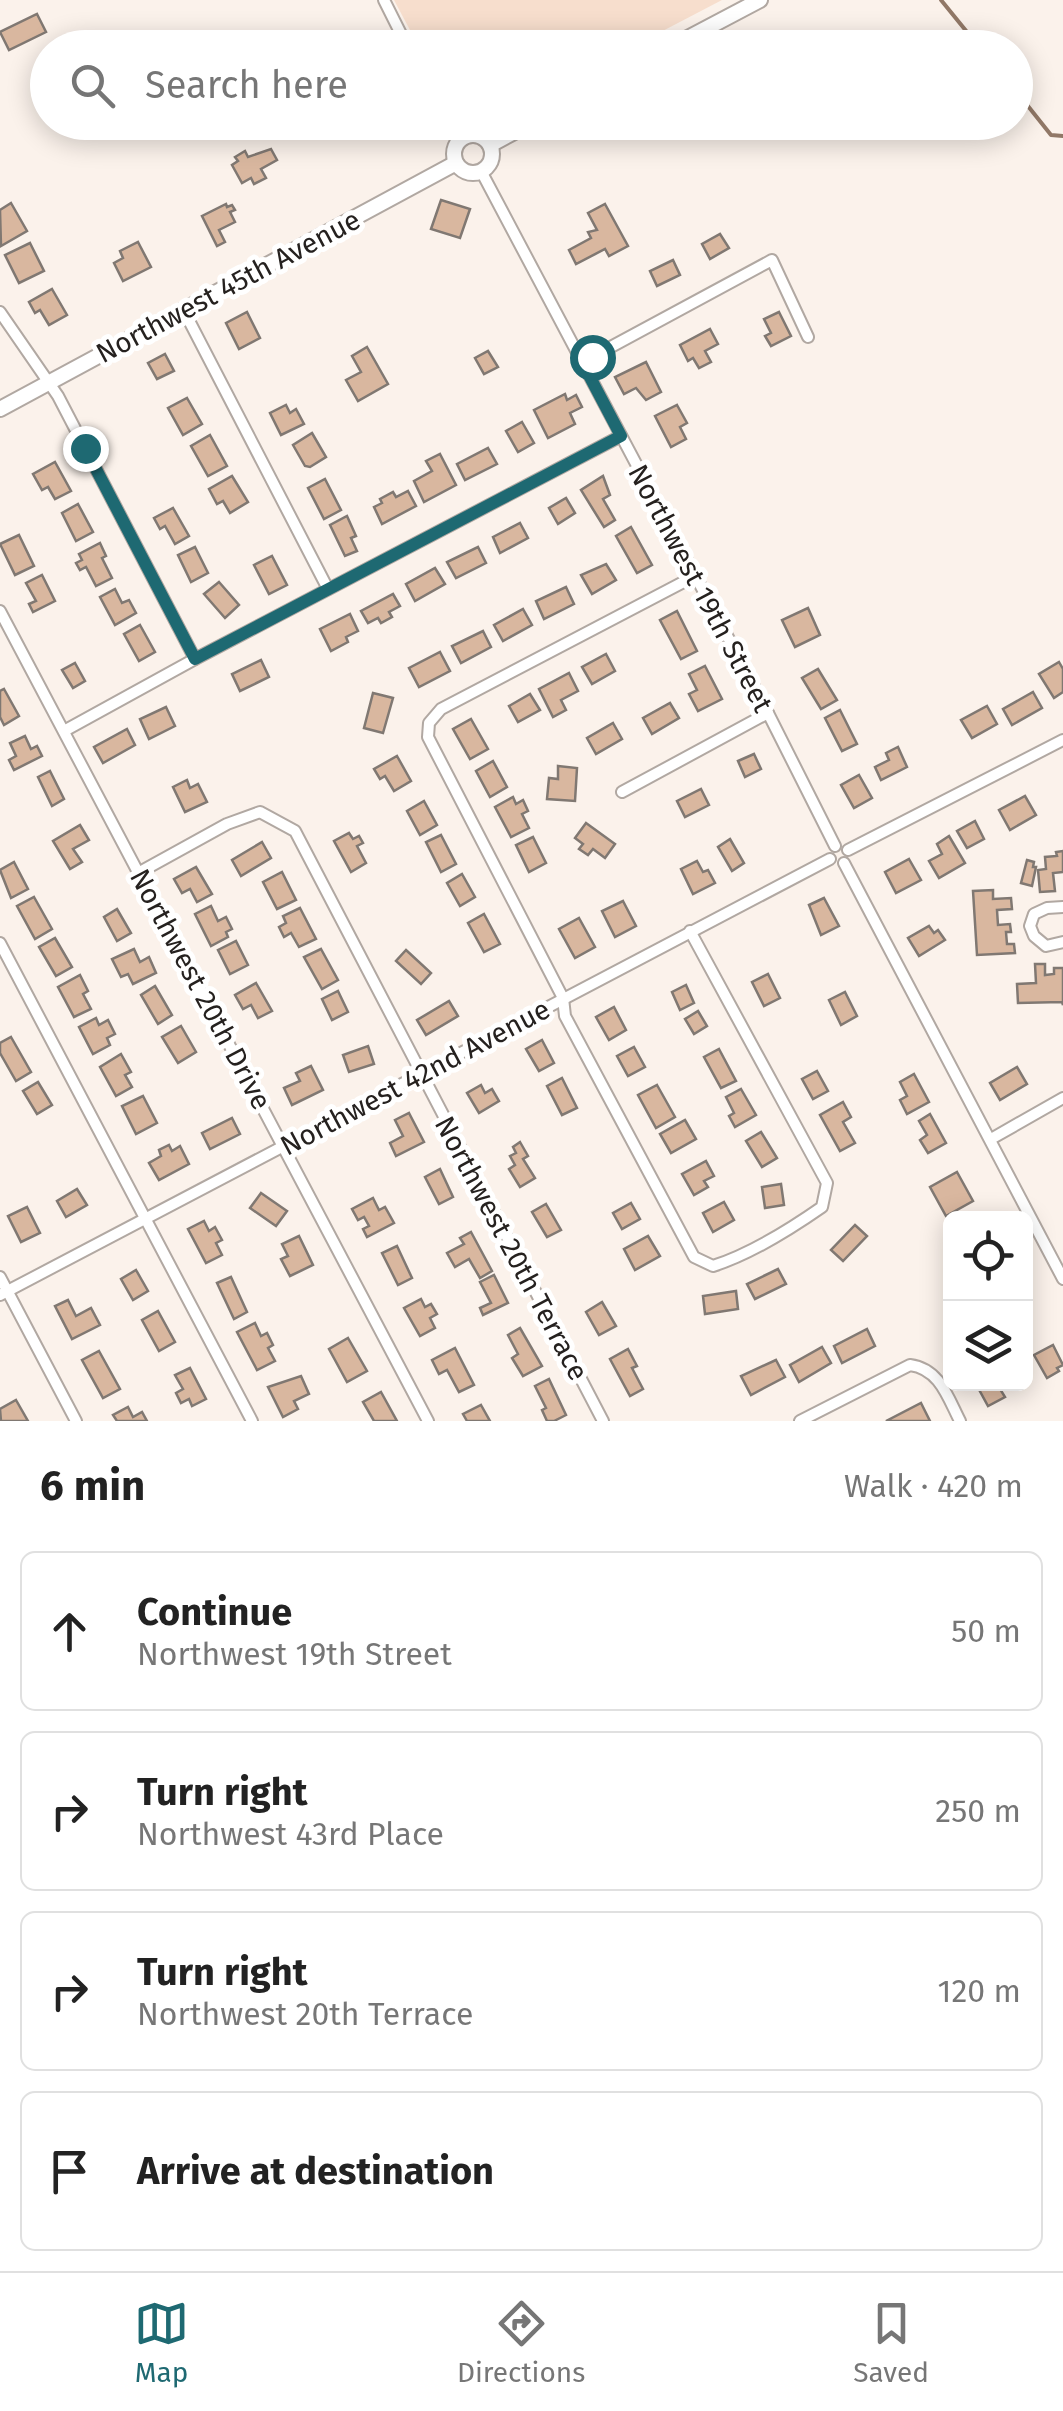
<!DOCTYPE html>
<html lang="en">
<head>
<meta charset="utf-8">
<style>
	body { margin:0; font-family:"Fira Sans",sans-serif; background:#f6f6f6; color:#222 }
	.controls { position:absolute; right:30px; bottom:30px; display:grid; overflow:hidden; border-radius:15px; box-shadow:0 5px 25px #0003 }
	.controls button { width:90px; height:90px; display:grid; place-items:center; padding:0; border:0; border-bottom:2px solid #e0e0e0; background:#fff; color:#222; font:50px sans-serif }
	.stop { position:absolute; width:30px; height:30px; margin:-22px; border:8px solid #1e6972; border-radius:50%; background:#fff }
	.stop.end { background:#1e6972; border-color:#fff; box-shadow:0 2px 10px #0008 }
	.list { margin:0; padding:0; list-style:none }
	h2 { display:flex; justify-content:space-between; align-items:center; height:130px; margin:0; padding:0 40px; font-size:42px }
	h2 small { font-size:32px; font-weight:400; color:#767676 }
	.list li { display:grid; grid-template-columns:65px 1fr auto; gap:30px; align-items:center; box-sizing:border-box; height:160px; margin:0 20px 20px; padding:0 20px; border:2px solid #e0e0e0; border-radius:15px }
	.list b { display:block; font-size:38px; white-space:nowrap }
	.list p { margin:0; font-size:32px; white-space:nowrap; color:#767676 }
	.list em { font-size:32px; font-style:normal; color:#767676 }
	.icon { flex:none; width:55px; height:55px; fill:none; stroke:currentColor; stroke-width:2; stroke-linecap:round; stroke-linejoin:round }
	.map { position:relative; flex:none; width:1063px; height:1421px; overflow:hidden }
	.search { position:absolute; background:#fff; box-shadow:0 5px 25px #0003; left:30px; right:30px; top:30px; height:110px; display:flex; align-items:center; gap:25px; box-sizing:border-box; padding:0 35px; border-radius:55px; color:#767676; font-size:38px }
	.sheet { height:850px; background:#fff }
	nav { display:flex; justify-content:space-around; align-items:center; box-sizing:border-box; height:140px; border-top:2px solid #e0e0e0; background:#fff; font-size:28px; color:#767676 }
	nav a { display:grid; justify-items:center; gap:5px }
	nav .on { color:#1e6972 }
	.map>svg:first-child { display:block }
	.green { fill:#f7decd }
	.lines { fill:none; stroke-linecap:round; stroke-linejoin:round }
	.stream { stroke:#917867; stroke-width:4 }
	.building { fill:#d9b79f; stroke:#807872; stroke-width:2.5 }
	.street-casing { stroke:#b1a8a2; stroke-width:14 }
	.secondary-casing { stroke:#b1a8a2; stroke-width:18 }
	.street { stroke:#fff; stroke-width:10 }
	.secondary { stroke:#fff; stroke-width:14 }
	.route { stroke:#1e6972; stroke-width:12 }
	.labels { text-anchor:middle; stroke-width:10; stroke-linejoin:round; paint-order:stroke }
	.street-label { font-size:28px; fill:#25211f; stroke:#fff }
</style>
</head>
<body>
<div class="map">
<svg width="1063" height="1421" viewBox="0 0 1063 1421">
	<rect width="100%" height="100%" fill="#fbf2eb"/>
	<polygon class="green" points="394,0 722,0 632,47 419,47"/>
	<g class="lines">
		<g class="stream">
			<polyline points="941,0 980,48"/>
			<polyline points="1016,91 1051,135 1063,136"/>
		</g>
	</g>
	<g class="building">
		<polygon points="37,14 46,32 9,50 0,32"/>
		<polygon points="271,149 277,160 261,169 266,178 254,184 251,178 242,183 232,165 238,161 235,157 245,151 248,157"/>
		<polygon points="441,200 470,209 460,238 431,229"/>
		<polygon points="11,203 27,231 1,246 0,210"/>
		<polygon points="226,204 227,207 232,205 235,210 230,212 235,222 219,230 225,242 217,246 202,216"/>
		<polygon points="605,204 628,246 609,256 605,249 576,264 569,250 591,238 588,232 597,230 588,213"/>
		<polygon points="720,234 729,248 710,259 702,244"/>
		<polygon points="138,242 151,267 123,281 114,263 123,258 120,251"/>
		<polygon points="30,243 44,271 19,283 5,255"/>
		<polygon points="673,260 680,275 657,286 650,271"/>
		<polygon points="52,289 67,315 49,325 40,310 35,313 29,302"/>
		<polygon points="247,312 260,338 239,349 226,323"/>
		<polygon points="779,312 791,336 771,346 765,336 771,333 764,319"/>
		<polygon points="710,329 718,344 705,351 711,362 699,368 693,358 688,361 680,345"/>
		<polygon points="367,347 388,384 358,401 346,380 361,372 352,356"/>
		<polygon points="488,351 498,367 484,374 475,358"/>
		<polygon points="165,354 174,371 157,379 148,363"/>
		<polygon points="646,362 661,392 646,400 636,388 624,394 615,377"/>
		<polygon points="565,394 567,400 576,395 582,407 570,413 575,424 548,438 534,410"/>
		<polygon points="187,398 202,424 183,435 168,408"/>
		<polygon points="286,405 290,413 296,409 304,424 281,435 270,413"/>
		<polygon points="677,405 687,423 680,427 686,439 671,447 655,416"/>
		<polygon points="522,422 534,443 518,452 506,431"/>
		<polygon points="312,433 326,457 310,467 305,466 293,445"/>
		<polygon points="210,435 227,466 208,476 191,446"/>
		<polygon points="488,448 497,464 465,480 457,464"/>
		<polygon points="440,454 456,485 424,502 414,481 432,471 426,461"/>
		<polygon points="55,462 71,491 55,499 48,487 42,490 33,474"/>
		<polygon points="232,476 248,502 230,513 223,501 217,504 209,489"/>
		<polygon points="603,476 610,495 603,499 615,520 604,527 581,490"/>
		<polygon points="325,479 341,510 324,519 308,488"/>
		<polygon points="408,491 416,506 382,524 374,507 382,503 380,499 393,492 396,497"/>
		<polygon points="566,498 575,513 558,524 549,508"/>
		<polygon points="78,504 93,532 76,541 62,513"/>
		<polygon points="173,508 189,536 175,544 165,526 160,529 154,518"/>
		<polygon points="347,516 356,536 351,538 357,551 345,556 330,525"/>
		<polygon points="520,523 528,538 500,553 493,537"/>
		<polygon points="631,527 652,565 637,573 616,536"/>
		<polygon points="19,535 34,566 15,575 0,544"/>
		<polygon points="100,543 106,556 102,558 112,578 96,586 86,567 80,570 76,563 82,560 79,554"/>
		<polygon points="195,547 208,573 191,582 178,555"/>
		<polygon points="478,547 486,563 456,578 447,562"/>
		<polygon points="272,556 287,585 269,594 254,565"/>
		<polygon points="606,564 616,580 592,594 581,575"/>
		<polygon points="435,568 445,584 415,601 406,584"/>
		<polygon points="42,575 55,601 33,612 29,604 36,601 26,583"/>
		<polygon points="219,582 239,605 225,618 204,594"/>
		<polygon points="566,587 574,604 544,619 536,601"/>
		<polygon points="115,589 122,603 129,600 136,613 115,625 100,597"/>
		<polygon points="393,594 400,606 389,612 392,617 381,623 378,618 368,623 361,611"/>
		<polygon points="808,608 820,635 795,647 782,620"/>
		<polygon points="523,609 532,625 503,641 494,625"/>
		<polygon points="677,611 697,651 681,659 660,620"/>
		<polygon points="350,614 358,631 346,637 348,642 331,651 320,629"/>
		<polygon points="140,625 155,652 139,661 124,634"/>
		<polygon points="483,631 491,647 461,663 452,646"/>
		<polygon points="440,652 450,671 419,687 409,668"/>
		<polygon points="606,654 615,671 592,684 582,667"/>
		<polygon points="261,660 269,677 240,691 232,674"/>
		<polygon points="1059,662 1063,669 1063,692 1054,698 1039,674"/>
		<polygon points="75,663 85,681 73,688 62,670"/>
		<polygon points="705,666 722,699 698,711 689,694 697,690 689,674"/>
		<polygon points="818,669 837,700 821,709 802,678"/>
		<polygon points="569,673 578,691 561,700 566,710 553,717 539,689"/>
		<polygon points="4,689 19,716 4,725 0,717 0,691"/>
		<polygon points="1033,692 1042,708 1012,725 1003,709"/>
		<polygon points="373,693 393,698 383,733 364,728"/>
		<polygon points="530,694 540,710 518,722 509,706"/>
		<polygon points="670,703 679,718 652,734 643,718"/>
		<polygon points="987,706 997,724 972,738 961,720"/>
		<polygon points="166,707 175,726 149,739 140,719"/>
		<polygon points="840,710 857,744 842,751 825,718"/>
		<polygon points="471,719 488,749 470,759 453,729"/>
		<polygon points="613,723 622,739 596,754 587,738"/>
		<polygon points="127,729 135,745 103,763 94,747"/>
		<polygon points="25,736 31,749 37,746 42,756 14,770 9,760 16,756 10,743"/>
		<polygon points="898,747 907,767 881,780 875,767 889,760 886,753"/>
		<polygon points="754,754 761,769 745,777 738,761"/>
		<polygon points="397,756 411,781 394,791 385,776 380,779 374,769"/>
		<polygon points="493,761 507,787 490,797 476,771"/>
		<polygon points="558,766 577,768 575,801 547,799 549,778 558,779"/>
		<polygon points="50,771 64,799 52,806 38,777"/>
		<polygon points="859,775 872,798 854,808 841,785"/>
		<polygon points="187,780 190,788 198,784 207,802 185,812 173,787"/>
		<polygon points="701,789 709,805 685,817 677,801"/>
		<polygon points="1025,796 1036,815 1010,830 999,810"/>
		<polygon points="513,797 516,804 523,800 528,811 522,814 529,828 511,837 495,807"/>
		<polygon points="424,801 437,825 420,835 407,811"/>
		<polygon points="975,821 984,839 967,848 957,831"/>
		<polygon points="586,823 615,844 605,858 593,849 588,855 579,849 583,844 575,838"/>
		<polygon points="80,825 89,840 73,849 82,862 70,869 53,841"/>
		<polygon points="349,833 353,839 359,836 363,843 357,846 366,863 351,872 334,841"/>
		<polygon points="441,835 456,864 441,872 426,842"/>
		<polygon points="949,836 965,863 939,878 929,861 942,854 937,844"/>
		<polygon points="533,837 546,863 529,872 516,845"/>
		<polygon points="730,839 744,863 732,871 718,847"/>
		<polygon points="262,842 271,858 241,876 232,860"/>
		<polygon points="1063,851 1063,872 1053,873 1055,891 1040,892 1038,870 1046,869 1045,857 1057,856 1056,852"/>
		<polygon points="909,859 921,880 896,893 885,872"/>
		<polygon points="1027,860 1034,862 1033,867 1036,867 1032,886 1021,883"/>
		<polygon points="697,861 703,872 708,870 715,883 693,894 681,869"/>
		<polygon points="14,862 28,889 11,898 0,870"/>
		<polygon points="196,867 212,894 197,902 190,889 182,893 174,879"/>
		<polygon points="282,872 296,900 277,909 263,882"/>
		<polygon points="462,874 475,897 460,906 447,883"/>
		<polygon points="993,890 993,899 1011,898 1012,909 997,910 998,925 1010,924 1011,932 1006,932 1007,944 1014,944 1015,953 977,955 973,891"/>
		<polygon points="34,897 52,929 35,939 17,906"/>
		<polygon points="824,898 839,926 821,935 809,905"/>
		<polygon points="623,901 636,926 615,937 602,911"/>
		<polygon points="211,906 218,921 226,917 232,929 226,932 228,937 211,946 195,914"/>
		<polygon points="300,908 316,939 299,947 291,933 284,937 279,927 286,923 283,916"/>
		<polygon points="117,909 131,933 117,941 104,917"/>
		<polygon points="484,914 500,944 484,952 468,923"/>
		<polygon points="579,918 595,947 575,958 559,929"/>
		<polygon points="929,926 934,933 938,930 945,940 919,956 908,938"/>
		<polygon points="55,938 72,967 56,976 39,947"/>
		<polygon points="236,941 248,965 230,974 218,950"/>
		<polygon points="134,949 140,962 149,957 156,973 133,984 128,974 121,977 112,959"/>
		<polygon points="321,949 338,980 322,989 304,957"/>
		<polygon points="406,950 431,973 421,984 396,961"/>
		<polygon points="1035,964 1045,964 1045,975 1054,974 1054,968 1063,968 1063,1005 1062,1002 1018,1003 1017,984 1036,983"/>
		<polygon points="768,974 780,998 764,1006 752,982"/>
		<polygon points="80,975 88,991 83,994 91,1009 74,1017 58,987"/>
		<polygon points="256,983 272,1011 258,1018 251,1005 243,1009 235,995"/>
		<polygon points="686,985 694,1003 680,1010 672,992"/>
		<polygon points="155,986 172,1015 158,1024 141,995"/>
		<polygon points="338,991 348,1012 332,1020 322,999"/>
		<polygon points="845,992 857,1016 841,1025 829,1000"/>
		<polygon points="449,1001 458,1016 426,1035 417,1020"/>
		<polygon points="614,1007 626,1030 609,1040 596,1017"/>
		<polygon points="698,1011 707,1026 694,1034 685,1019"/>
		<polygon points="96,1018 99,1025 108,1020 115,1034 107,1038 110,1045 93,1054 79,1027"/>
		<polygon points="181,1026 196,1052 178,1063 162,1037"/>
		<polygon points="11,1037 31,1072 16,1081 0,1053 0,1043"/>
		<polygon points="542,1040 554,1063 539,1071 526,1049"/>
		<polygon points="368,1046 374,1064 349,1072 343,1055"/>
		<polygon points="634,1047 645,1067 628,1076 617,1056"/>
		<polygon points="719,1049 736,1081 721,1088 704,1057"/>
		<polygon points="121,1054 131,1072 125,1075 132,1087 116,1096 100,1067"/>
		<polygon points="311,1066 323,1090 292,1105 284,1088 300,1081 296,1073"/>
		<polygon points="1017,1067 1027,1084 1000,1100 990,1083"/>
		<polygon points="817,1071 828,1091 813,1099 802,1079"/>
		<polygon points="914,1074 929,1102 907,1114 900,1100 907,1096 900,1082"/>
		<polygon points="562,1078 577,1108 562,1115 547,1086"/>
		<polygon points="38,1082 52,1105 37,1114 23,1091"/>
		<polygon points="481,1085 485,1093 492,1089 499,1101 479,1113 467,1093"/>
		<polygon points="657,1085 675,1117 656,1128 638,1095"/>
		<polygon points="741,1089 756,1115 735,1127 729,1116 734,1113 726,1097"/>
		<polygon points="143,1096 157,1123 136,1134 122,1106"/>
		<polygon points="843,1102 851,1117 843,1122 855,1143 840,1151 820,1115"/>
		<polygon points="409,1113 424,1142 396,1156 390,1143 403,1136 395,1120"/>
		<polygon points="930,1114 946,1143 928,1153 920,1140 927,1135 919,1121"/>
		<polygon points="232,1118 240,1134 210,1149 202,1133"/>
		<polygon points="685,1120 696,1139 671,1153 660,1134"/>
		<polygon points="761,1132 777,1158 762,1167 746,1141"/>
		<polygon points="520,1142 528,1156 523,1159 535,1178 520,1187 509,1169 515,1165 510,1156 516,1153 513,1147"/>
		<polygon points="169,1145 172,1151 180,1146 189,1164 159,1180 149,1163 161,1156 159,1150"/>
		<polygon points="706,1161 714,1176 704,1181 708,1187 694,1195 682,1174"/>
		<polygon points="440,1169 453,1197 439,1204 425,1177"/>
		<polygon points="957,1172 973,1201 946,1216 930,1187"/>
		<polygon points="781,1184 784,1205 765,1208 762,1187"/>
		<polygon points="77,1189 87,1205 66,1217 57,1201"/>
		<polygon points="261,1193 287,1211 276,1226 250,1208"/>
		<polygon points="373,1198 379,1210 385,1207 394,1223 367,1237 363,1229 369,1226 364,1217 358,1220 352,1209"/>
		<polygon points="724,1202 734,1220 713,1232 703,1213"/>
		<polygon points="631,1203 640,1219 622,1229 613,1213"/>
		<polygon points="546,1204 561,1230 547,1237 532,1212"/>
		<polygon points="27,1207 40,1233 21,1242 8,1216"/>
		<polygon points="204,1221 209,1231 215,1227 222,1240 216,1243 222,1255 206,1263 188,1229"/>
		<polygon points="855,1225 867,1236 843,1261 831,1250"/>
		<polygon points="471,1232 492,1271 480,1278 469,1259 455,1267 447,1253 464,1244 460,1238"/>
		<polygon points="299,1236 313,1265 290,1276 281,1259 288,1256 282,1244"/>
		<polygon points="648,1236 660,1256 635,1270 624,1249"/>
		<polygon points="397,1246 412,1278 398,1285 382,1253"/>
		<polygon points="778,1269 786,1284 755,1299 747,1284"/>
		<polygon points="136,1270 148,1291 133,1300 121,1279"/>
		<polygon points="494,1275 508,1303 483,1315 480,1308 491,1303 480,1282"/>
		<polygon points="231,1277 247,1312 234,1319 217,1283"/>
		<polygon points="736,1291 738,1309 705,1314 703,1296"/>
		<polygon points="421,1299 425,1307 431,1304 437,1314 430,1318 435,1328 420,1336 404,1308"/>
		<polygon points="68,1300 76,1316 91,1308 100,1325 72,1339 55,1306"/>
		<polygon points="602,1302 616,1326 599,1335 586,1312"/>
		<polygon points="158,1311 175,1342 159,1351 142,1320"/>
		<polygon points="255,1323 261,1336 267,1333 273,1345 268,1348 275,1361 257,1370 237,1332"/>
		<polygon points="520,1328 542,1366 523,1376 512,1358 518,1354 508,1335"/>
		<polygon points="867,1329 875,1346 842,1363 834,1346"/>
		<polygon points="348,1338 367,1371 347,1382 329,1349"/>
		<polygon points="1053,1345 1063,1365 1057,1368 1059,1371 1047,1378 1034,1355"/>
		<polygon points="822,1347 831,1363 799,1382 790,1365"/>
		<polygon points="455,1348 474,1385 459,1392 447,1370 439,1374 432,1360"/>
		<polygon points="628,1349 637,1366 632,1368 643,1389 630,1396 610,1359"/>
		<polygon points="99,1351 120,1389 103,1398 82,1360"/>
		<polygon points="776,1360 785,1377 751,1395 741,1376"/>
		<polygon points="190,1368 206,1399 192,1406 189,1399 181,1403 176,1393 183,1389 175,1375"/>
		<polygon points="301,1376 309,1394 294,1401 298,1409 283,1417 268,1387"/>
		<polygon points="549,1379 566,1415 554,1421 547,1421 542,1410 546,1408 535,1386"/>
		<polygon points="976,1384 997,1384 1005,1397 988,1406"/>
		<polygon points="381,1392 397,1421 374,1421 363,1402"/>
		<polygon points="16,1400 28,1421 1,1421 0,1409"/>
		<polygon points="921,1403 930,1421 886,1421"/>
		<polygon points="481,1405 490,1421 467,1421 463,1414"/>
		<polygon points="128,1407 133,1417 142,1412 147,1421 117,1421 113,1415"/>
	</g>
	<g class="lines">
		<g class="street-casing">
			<g id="street">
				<polyline points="384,0 408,48"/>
				<polyline points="448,122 460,140"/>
				<polyline points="481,171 768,713 835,846"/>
				<polyline points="183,309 328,589"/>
				<polyline points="0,312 58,396 195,659"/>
				<polyline points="583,362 772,260 808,337"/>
				<polyline points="0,611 428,1421"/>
				<polyline points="64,731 195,659 621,436"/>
				<polyline points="622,792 768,713"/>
				<polyline points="848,850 1063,740"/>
				<polyline points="844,863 1063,1279"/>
				<polyline points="140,872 227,824 260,812 295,831 603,1421"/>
				<polyline points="1063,907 1047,908 1034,914 1030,926 1034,936 1046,946 1063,942"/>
				<path d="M690 931 827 1183 822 1207C789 1230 751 1254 713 1266L694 1257 565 1016 563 998 428 737 429 723 441 709 695 576"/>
				<polyline points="0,943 252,1421"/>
				<polyline points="991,1139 1063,1098"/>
				<polyline points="0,1277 76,1421"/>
				<polyline points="0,1295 830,859"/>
				<path d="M800 1421 910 1365C940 1369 948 1398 960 1421"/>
			</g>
		</g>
		<g class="secondary-casing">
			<g id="secondary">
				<polyline points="669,48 760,0"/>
				<circle cx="473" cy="154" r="19"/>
				<polyline points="490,145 533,122"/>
				<polyline points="0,409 456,163"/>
			</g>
		</g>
		<use href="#street" class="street"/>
		<use href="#secondary" class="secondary"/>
	</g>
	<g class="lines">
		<polyline class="route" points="85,448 195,659 621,436 582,362 592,357"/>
	</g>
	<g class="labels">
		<g class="street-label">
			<text transform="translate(228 286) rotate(-28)" y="10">Northwest 45th Avenue</text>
			<text transform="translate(701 588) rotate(62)" y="10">Northwest 19th Street</text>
			<text transform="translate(201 989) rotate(62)" y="10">Northwest 20th Drive</text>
			<text transform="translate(415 1077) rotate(-28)" y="10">Northwest 42nd Avenue</text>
			<text transform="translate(512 1248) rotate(62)" y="10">Northwest 20th Terrace</text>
		</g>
	</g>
</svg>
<div class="controls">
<button><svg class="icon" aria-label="locate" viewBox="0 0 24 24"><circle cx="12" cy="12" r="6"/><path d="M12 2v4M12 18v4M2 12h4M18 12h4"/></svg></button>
<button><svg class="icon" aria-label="layers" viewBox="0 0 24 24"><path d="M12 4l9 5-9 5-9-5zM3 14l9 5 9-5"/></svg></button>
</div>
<div class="stop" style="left:592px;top:357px"></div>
<div class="stop end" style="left:85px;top:448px"></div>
<div class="search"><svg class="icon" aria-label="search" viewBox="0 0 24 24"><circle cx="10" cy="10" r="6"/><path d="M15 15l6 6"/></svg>Search here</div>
</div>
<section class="sheet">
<h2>6 min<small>Walk · 420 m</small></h2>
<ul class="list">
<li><svg class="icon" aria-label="ahead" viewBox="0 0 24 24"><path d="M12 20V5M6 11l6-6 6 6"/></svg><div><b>Continue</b><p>Northwest 19th Street</p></div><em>50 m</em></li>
<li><svg class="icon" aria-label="right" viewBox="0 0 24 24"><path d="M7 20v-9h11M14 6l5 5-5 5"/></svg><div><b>Turn right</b><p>Northwest 43rd Place</p></div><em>250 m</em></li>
<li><svg class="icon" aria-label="right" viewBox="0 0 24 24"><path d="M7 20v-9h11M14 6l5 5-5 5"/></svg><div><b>Turn right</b><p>Northwest 20th Terrace</p></div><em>120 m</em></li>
<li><svg class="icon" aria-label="arrive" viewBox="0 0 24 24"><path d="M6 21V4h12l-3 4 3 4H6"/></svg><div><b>Arrive at destination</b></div></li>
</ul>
</section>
<nav>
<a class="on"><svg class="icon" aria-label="map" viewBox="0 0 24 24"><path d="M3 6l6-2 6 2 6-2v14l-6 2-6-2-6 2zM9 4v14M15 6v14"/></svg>Map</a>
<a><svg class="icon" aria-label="directions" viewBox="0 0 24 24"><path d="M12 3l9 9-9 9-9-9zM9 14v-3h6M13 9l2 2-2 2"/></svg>Directions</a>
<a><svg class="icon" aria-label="saved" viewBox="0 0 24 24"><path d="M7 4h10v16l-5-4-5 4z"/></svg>Saved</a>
</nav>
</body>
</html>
